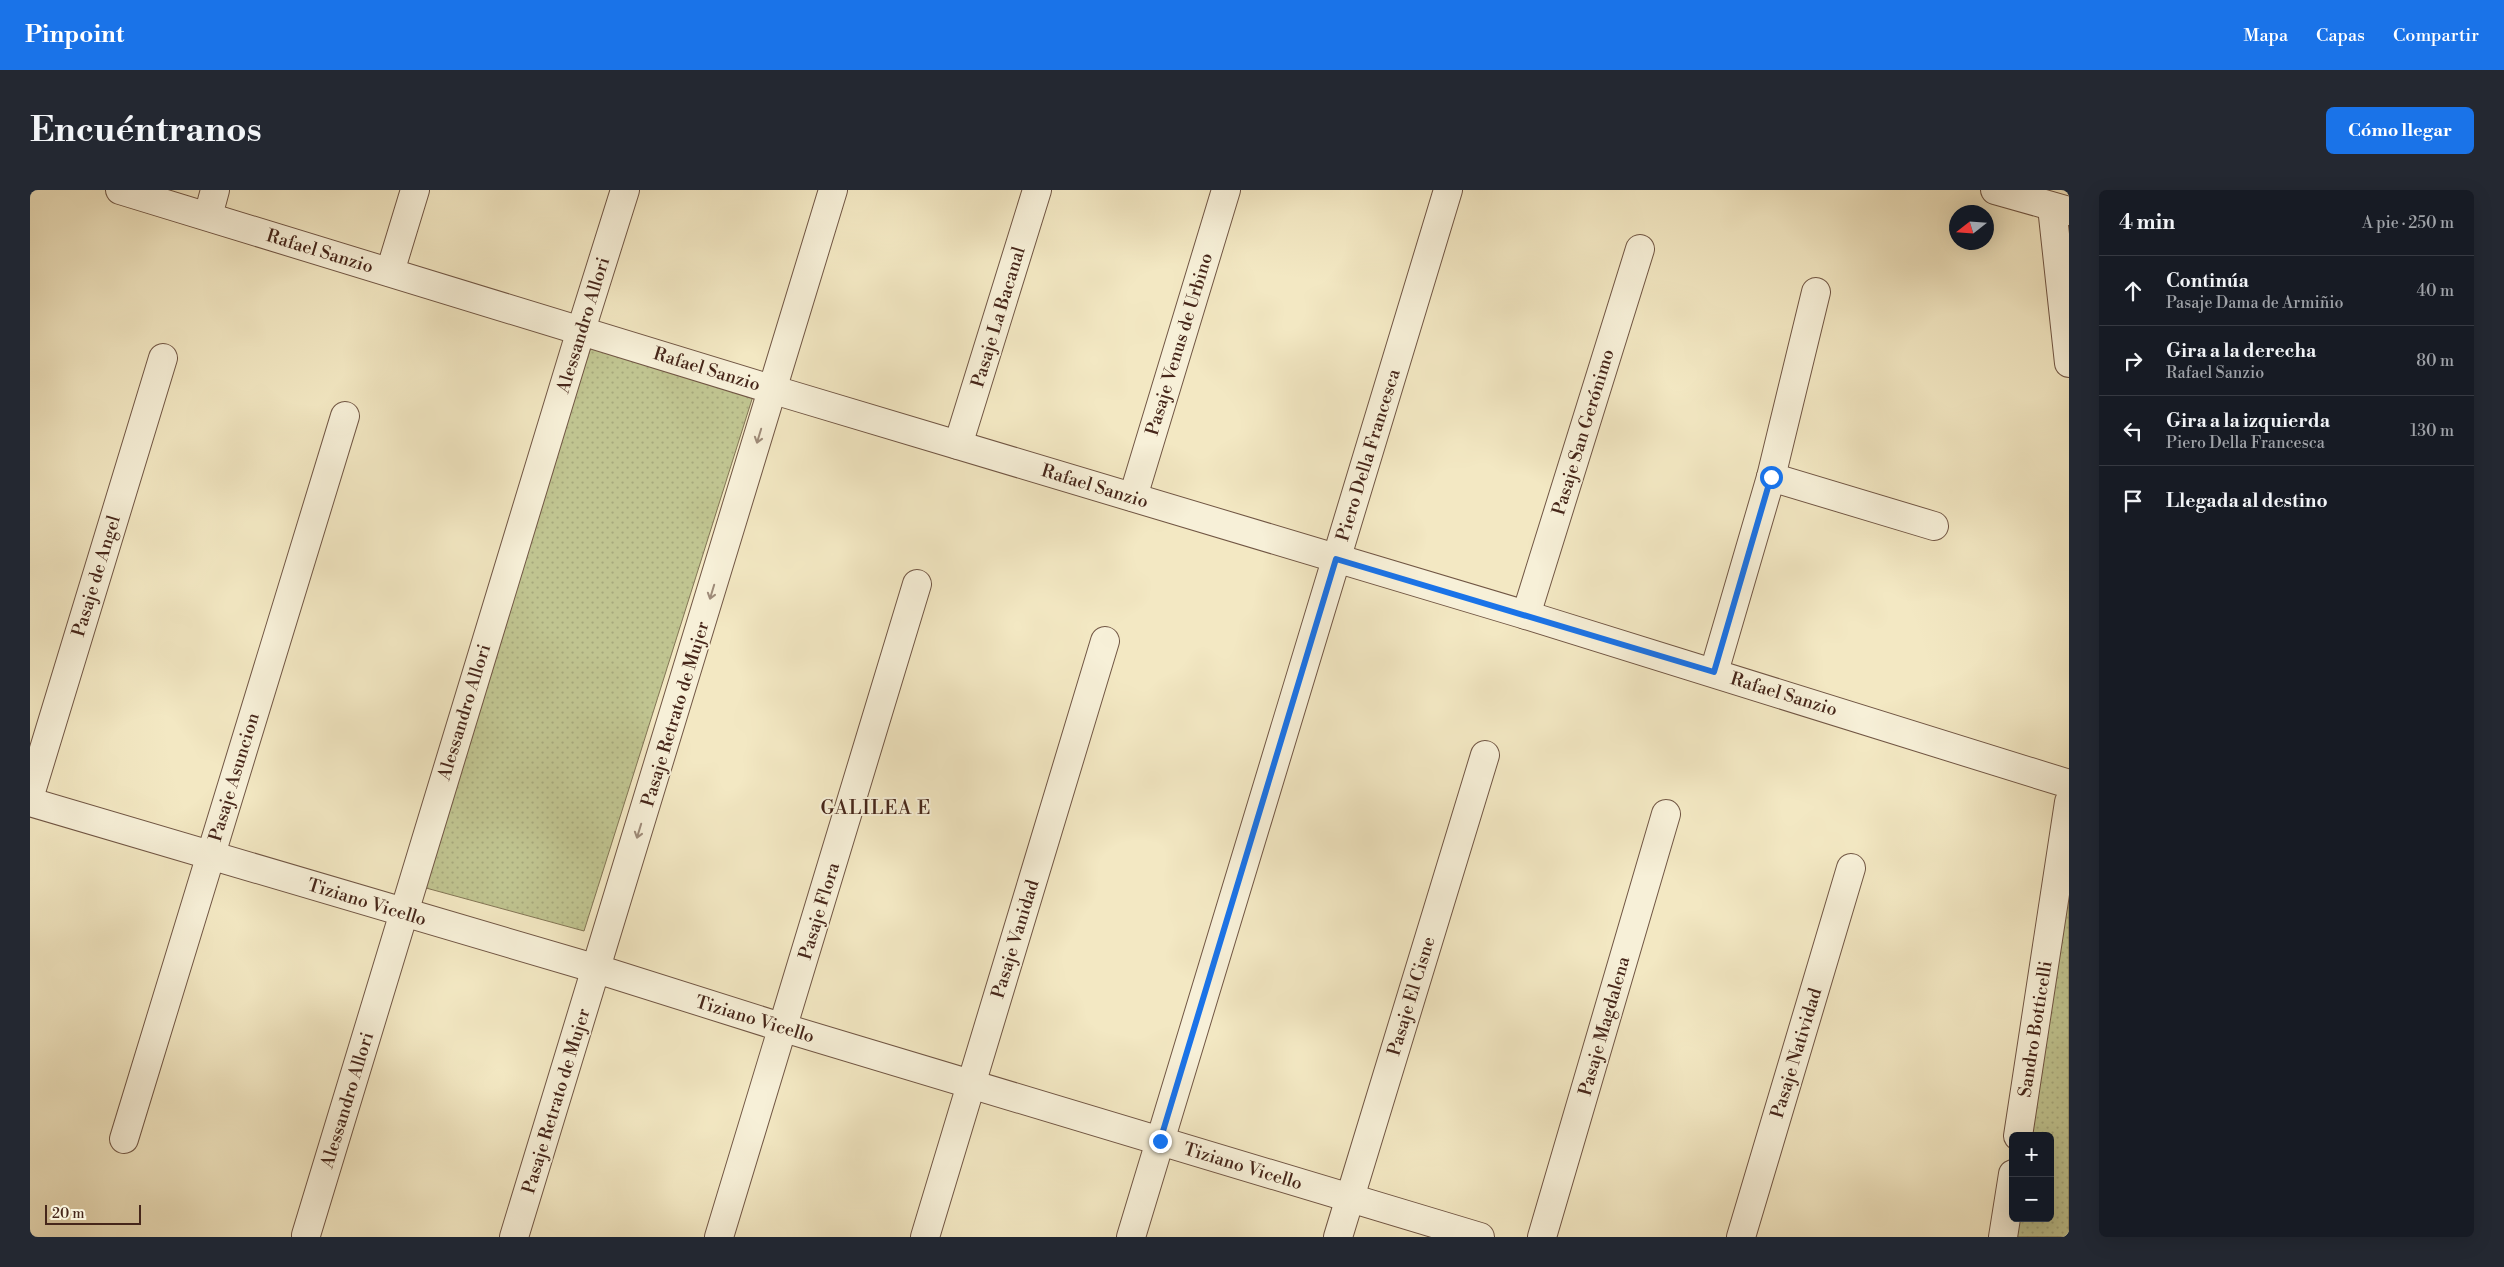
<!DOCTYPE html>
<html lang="es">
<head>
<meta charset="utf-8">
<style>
	body { margin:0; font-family:"Libre Bodoni",serif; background:#242831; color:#f1f3f6 }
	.controls { position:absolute; right:15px; bottom:15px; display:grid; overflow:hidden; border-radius:8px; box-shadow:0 5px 20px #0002 }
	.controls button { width:45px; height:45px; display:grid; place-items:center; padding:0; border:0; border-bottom:1px solid #363941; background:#171b24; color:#f1f3f6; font:25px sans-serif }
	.compass { position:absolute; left:1919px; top:15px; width:45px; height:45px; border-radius:50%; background:#171b24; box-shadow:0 5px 20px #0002; rotate:253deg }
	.scale { position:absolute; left:15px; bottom:12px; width:96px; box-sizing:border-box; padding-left:5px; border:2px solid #46261a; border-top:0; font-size:14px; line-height:18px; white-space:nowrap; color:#46261a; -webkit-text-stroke:4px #f7f0d8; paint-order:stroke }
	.stop { position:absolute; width:15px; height:15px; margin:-11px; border:4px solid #1a73e8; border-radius:50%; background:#fff }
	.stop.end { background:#1a73e8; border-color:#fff; box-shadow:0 1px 5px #0008 }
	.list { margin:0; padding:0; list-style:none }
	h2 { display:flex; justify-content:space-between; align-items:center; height:65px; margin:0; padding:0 20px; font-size:21px }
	h2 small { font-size:16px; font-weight:400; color:#9ea1a6 }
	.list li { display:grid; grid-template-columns:32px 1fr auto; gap:15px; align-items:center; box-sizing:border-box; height:70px; padding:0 20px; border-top:1px solid #363941 }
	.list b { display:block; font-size:19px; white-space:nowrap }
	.list p { margin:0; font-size:16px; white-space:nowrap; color:#9ea1a6 }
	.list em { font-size:16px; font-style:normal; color:#9ea1a6 }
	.icon { flex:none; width:28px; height:28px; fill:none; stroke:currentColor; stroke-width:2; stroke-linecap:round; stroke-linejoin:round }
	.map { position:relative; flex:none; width:2039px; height:1047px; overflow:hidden; border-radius:8px }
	header { display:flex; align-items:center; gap:30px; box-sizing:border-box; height:70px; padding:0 25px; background:#1a73e8; color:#fff }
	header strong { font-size:24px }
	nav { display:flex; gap:28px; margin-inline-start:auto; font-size:18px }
	.intro { display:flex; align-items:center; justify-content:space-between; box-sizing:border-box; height:120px; padding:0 30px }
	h1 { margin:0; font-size:35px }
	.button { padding:12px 22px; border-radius:8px; background:#1a73e8; color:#fff; font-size:18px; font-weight:700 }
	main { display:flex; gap:30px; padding:0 30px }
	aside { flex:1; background:#171b24; border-radius:8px; box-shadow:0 5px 20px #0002 }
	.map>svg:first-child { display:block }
	.park { fill:url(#park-dots); stroke:#837555 }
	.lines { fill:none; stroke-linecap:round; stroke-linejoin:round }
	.minor-casing { stroke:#715644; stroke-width:30 }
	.minor { stroke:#f7f0d8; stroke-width:28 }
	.oneway { stroke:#9e8b79 }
	.route { stroke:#1a73e8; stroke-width:6 }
	.labels { text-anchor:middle; stroke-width:4; stroke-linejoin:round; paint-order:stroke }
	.street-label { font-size:18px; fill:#46261a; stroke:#f7f0d8 }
	.neighbourhood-label { font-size:19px; letter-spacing:1px; fill:#46261a; stroke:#f7f0d8 }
</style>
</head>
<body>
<header>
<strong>Pinpoint</strong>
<nav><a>Mapa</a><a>Capas</a><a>Compartir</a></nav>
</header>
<div class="intro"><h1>Encuéntranos</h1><a class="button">Cómo llegar</a></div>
<main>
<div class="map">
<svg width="2039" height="1047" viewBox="0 0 2039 1047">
	<defs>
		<pattern id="park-dots" width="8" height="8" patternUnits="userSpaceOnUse" patternTransform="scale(1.25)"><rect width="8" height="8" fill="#c0c490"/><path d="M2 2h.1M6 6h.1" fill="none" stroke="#a6a87c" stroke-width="1.8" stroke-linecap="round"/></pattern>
	</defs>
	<rect width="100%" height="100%" fill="#f3e8c3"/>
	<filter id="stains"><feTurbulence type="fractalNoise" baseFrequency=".004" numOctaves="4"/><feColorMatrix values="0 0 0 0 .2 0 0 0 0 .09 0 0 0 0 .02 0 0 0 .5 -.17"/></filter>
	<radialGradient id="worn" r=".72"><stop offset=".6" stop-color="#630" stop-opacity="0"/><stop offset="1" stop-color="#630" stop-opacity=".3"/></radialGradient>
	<g class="park">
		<polygon points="561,157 723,206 554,741 385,695"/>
		<polygon points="2039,691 2039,1047 1980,1047 1983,1028 2020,1028 2020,946 1997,946"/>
	</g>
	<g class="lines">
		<g class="minor-casing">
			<g id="minor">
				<polyline points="90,0 744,200 1496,425 2039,594"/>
				<polyline points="1965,0 2039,21"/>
				<polyline points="2022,17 2039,173"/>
				<polyline points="178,26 185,0"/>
				<polyline points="360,82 385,0"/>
				<polyline points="928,255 1007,0"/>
				<polyline points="1741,287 1904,336"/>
				<polyline points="1103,307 1196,0"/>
				<polyline points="1496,425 1610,59"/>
				<polyline points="1684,482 1741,287 1786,102"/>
				<polyline points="0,605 133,168"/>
				<polyline points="0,612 567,779 754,838 1450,1047"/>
				<polyline points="1988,946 2039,612"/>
				<polyline points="94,949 315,226"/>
				<polyline points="276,1045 551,140 595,0"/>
				<polyline points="484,1047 803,0"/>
				<polyline points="689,1047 887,394"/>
				<polyline points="895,1047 1075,451"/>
				<polyline points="1101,1047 1418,0"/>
				<polyline points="1308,1047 1455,565"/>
				<polyline points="1512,1047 1636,624"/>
				<polyline points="1711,1047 1821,678"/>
				<polyline points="1973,1047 1983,984"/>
			</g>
		</g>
		<use href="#minor" class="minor"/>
	</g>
	<defs><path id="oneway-shaft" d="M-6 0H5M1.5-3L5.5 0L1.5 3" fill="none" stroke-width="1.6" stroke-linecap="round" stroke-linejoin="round" transform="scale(1.25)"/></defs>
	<g class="oneway">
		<use href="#oneway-shaft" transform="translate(729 246) rotate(107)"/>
		<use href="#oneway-shaft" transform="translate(682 402) rotate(107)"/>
		<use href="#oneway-shaft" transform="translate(609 641) rotate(107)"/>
	</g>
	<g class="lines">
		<polyline class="route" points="1130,951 1306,369 1684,482 1741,287"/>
	</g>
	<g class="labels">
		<g class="street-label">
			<text transform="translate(290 61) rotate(17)" y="6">Rafael Sanzio</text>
			<text transform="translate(968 127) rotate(-73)" y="6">Pasaje La Bacanal</text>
			<text transform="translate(553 135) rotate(-73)" y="6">Alessandro Allori</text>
			<text transform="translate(1149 154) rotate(-73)" y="6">Pasaje Venus de Urbino</text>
			<text transform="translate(677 179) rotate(17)" y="6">Rafael Sanzio</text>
			<text transform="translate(1553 242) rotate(-73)" y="6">Pasaje San Gerónimo</text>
			<text transform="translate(1338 265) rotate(-73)" y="6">Piero Della Francesca</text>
			<text transform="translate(1065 296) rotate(17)" y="6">Rafael Sanzio</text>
			<text transform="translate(66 386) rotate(-73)" y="6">Pasaje de Angel</text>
			<text transform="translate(1754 504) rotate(17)" y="6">Rafael Sanzio</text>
			<text transform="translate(434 522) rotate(-73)" y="6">Alessandro Allori</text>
			<text transform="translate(645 524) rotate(-73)" y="6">Pasaje Retrato de Mujer</text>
			<text transform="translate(204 587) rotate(-73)" y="6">Pasaje Asuncion</text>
			<text transform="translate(337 712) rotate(17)" y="6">Tiziano Vicello</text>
			<text transform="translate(789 721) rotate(-73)" y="6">Pasaje Flora</text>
			<text transform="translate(985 749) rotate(-73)" y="6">Pasaje Vanidad</text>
			<text transform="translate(1381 806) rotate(-73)" y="6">Pasaje El Cisne</text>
			<text transform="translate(725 829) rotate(17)" y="6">Tiziano Vicello</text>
			<text transform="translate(1574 836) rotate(-74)" y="6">Pasaje Magdalena</text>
			<text transform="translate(2005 839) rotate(-81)" y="6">Sandro Botticelli</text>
			<text transform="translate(1766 863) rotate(-73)" y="6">Pasaje Natividad</text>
			<text transform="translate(317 910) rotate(-73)" y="6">Alessandro Allori</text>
			<text transform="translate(526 911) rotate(-73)" y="6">Pasaje Retrato de Mujer</text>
			<text transform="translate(1213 976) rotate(17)" y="6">Tiziano Vicello</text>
		</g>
		<g class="neighbourhood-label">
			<text x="846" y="624">GALILEA E</text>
		</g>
	</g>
	<rect width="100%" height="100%" filter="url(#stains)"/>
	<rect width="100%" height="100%" fill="url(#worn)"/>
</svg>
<div class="controls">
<button>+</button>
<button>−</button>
</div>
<svg class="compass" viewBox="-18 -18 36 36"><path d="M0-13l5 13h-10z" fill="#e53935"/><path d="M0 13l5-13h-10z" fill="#9ea1a6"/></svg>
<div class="scale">20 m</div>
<div class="stop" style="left:1741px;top:287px"></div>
<div class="stop end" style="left:1130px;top:951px"></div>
</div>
<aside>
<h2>4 min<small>A pie · 250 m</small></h2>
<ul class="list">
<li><svg class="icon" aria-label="ahead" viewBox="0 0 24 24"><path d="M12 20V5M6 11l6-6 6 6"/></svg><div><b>Continúa</b><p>Pasaje Dama de Armiñio</p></div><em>40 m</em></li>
<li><svg class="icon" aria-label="right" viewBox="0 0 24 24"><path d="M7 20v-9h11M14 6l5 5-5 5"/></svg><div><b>Gira a la derecha</b><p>Rafael Sanzio</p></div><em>80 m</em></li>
<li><svg class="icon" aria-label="left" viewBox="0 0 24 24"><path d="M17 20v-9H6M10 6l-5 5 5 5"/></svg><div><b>Gira a la izquierda</b><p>Piero Della Francesca</p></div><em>130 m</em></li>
<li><svg class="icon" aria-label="arrive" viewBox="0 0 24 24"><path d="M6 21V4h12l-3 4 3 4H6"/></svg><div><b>Llegada al destino</b></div></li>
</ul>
</aside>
</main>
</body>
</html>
